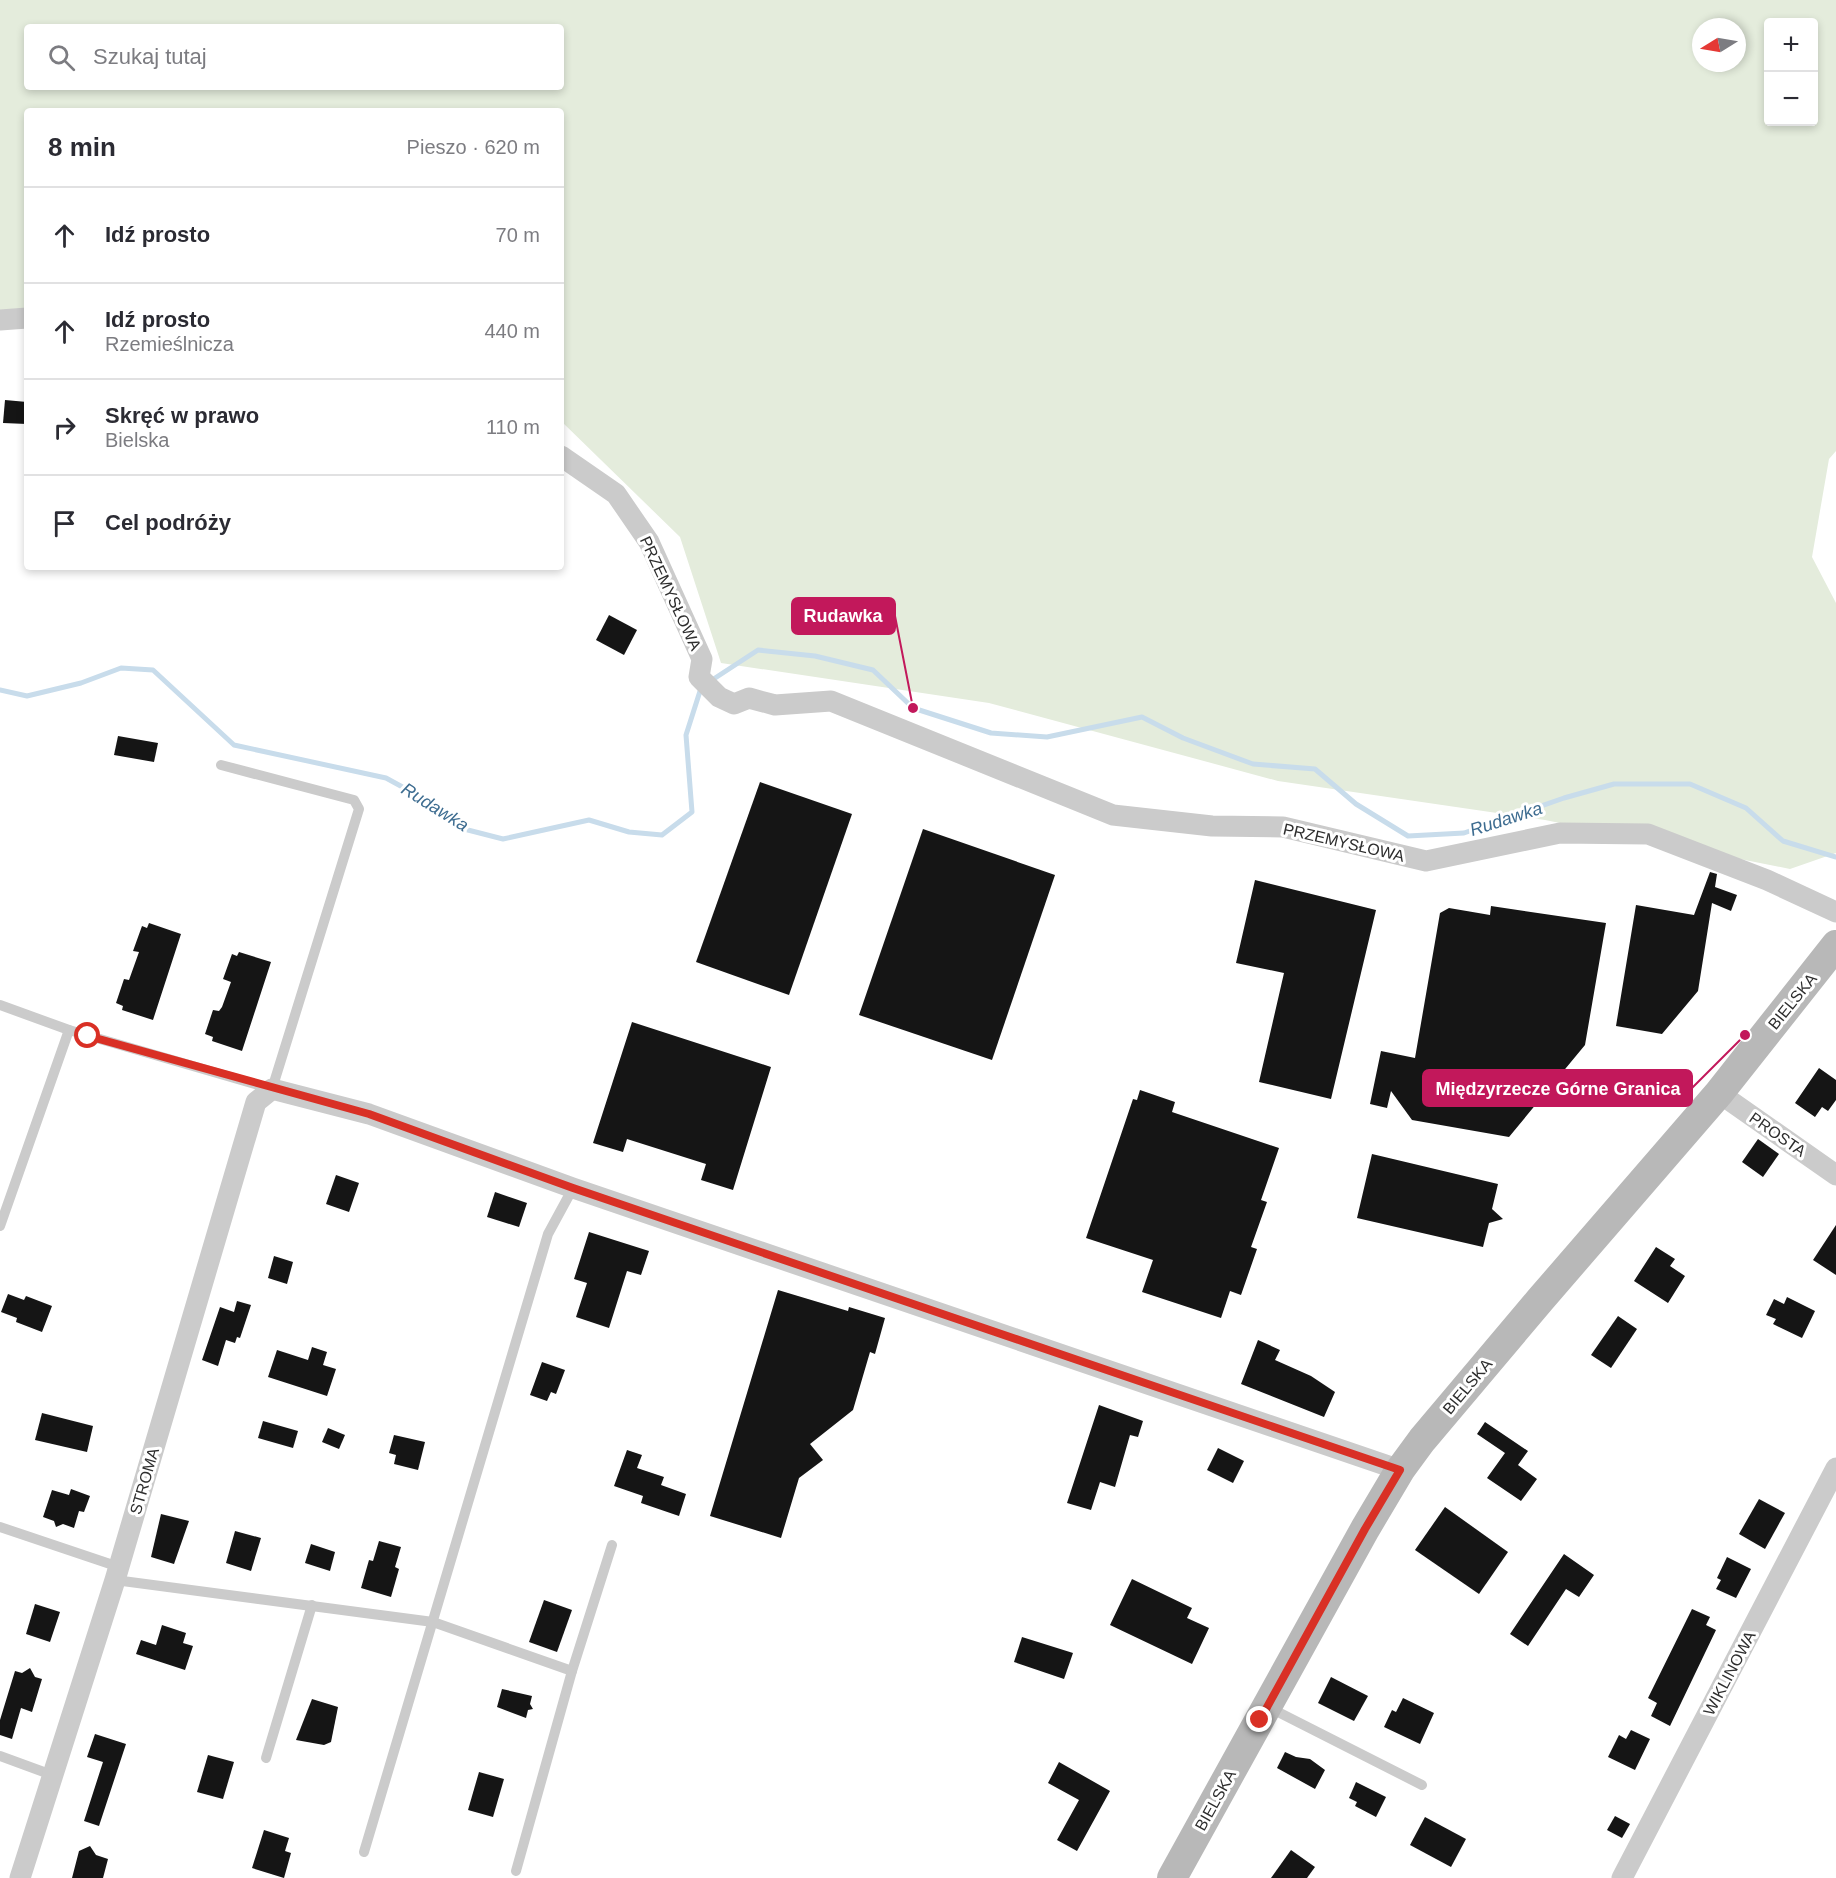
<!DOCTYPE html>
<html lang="pl">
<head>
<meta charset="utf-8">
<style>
	body { margin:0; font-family:Helvetica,sans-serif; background:#f7f7f7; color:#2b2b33 }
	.controls { position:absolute; right:18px; top:18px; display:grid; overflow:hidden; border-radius:6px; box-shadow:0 3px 9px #0003 }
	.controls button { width:54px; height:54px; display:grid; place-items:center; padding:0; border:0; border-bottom:2px solid #e1e1e2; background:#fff; color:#2b2b33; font:30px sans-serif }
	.compass { position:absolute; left:1692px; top:18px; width:54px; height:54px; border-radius:50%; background:#fff; box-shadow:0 3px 9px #0003; rotate:259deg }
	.stop { position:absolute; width:18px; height:18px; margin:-14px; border:4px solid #d93025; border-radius:50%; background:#fff }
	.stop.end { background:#d93025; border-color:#fff; box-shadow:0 2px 6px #0008 }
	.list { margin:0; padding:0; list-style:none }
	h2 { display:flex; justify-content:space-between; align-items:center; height:78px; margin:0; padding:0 24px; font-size:26px }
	h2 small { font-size:20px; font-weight:400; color:#7c7c81 }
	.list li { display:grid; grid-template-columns:39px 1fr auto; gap:18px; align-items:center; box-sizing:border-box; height:96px; padding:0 24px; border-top:2px solid #e1e1e2 }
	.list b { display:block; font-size:22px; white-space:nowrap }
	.list p { margin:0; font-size:20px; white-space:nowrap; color:#7c7c81 }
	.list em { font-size:20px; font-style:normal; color:#7c7c81 }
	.icon { flex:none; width:33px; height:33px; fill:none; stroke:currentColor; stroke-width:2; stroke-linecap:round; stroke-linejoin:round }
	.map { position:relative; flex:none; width:1836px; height:1878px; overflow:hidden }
	.search { position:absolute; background:#fff; box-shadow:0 3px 9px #0003; left:24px; top:24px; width:540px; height:66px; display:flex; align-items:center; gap:15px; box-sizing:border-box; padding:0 21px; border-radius:6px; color:#7c7c81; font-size:22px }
	.panel { position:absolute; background:#fff; box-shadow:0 3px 9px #0003; left:24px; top:108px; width:540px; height:462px; border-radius:6px }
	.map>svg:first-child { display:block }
	.green { fill:#e4ecdc; fill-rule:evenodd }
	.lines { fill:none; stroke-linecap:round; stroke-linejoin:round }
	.stream { stroke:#c8dceb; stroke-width:5 }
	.building { fill:#151515 }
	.lane { stroke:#cbcbcb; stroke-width:10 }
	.street { stroke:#cbcbcb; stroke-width:21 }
	.secondary { stroke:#b8b8b8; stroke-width:30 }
	.route { stroke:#d93025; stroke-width:8 }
	.labels { text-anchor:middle; stroke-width:6; stroke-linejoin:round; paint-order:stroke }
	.street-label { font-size:16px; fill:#2e2e2e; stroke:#fff }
	.water-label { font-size:18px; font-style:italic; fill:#3d6c90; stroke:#fff }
	.leader { fill:none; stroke:#c2185b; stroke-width:2 }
	.callout-dot { fill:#c2185b; stroke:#fff; stroke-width:2 }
	.callout { fill:#c2185b; stroke:#c2185b; stroke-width:2 }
	.callout-label { font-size:18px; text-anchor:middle; font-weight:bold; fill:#fff }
</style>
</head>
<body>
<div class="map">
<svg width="1836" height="1878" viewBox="0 0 1836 1878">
	<rect width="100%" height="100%" fill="#fff"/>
	<path class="green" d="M0 0H1836V451L1829 459 1812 557 1836 603V853L1790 869 1545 820 1278 781 989 703 721 663 680 537 561 421V111H27V310L0 311ZM1768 22H1814V122H1768ZM27 27H561V87H27ZM1701 27H1737V63H1701Z"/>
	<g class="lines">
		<g class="stream">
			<polyline points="709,682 758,650 815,656 873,670 913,708 991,733 1047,737 1142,717 1183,738 1253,764 1315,769 1356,804 1408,836 1464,833 1564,798 1614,784 1690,784 1746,808 1783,841 1836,857"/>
			<polyline points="0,690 27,696 81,683 121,668 153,670 234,745 386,778 430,802 464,829 503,839 589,820 629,832 662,835 692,812 686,735 701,688"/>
		</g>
	</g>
	<g class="building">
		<polygon points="5,400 27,402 27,424 3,423"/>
		<polygon points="609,615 637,630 624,655 596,640"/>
		<polygon points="118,736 158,743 154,762 114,755"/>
		<polygon points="760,782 852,814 789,995 696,962"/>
		<polygon points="923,829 1055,875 992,1060 859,1015"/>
		<polygon points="1710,872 1717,874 1715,887 1737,895 1731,911 1712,903 1698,991 1662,1034 1616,1026 1636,905 1694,915"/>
		<polygon points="1255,880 1376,910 1331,1099 1259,1082 1284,973 1236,963"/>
		<polygon points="1491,906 1606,923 1585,1045 1509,1137 1412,1120 1391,1091 1387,1108 1370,1104 1381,1051 1415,1058 1440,913 1449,908 1490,915"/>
		<polygon points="149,923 181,934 153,1020 122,1010 123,1006 116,1003 124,979 129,980 139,952 133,951 142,926 147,928"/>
		<polygon points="239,952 271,962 242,1051 212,1041 213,1037 205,1034 213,1010 219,1011 222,1007 231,982 223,979 232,954 237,956"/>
		<polygon points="632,1022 771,1067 733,1190 701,1180 706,1164 627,1139 623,1152 593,1143"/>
		<polygon points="1819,1068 1836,1080 1836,1100 1828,1111 1822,1107 1815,1117 1795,1103"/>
		<polygon points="1140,1090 1175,1102 1172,1112 1279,1148 1261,1200 1267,1202 1251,1247 1257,1249 1241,1295 1230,1291 1221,1318 1142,1292 1153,1260 1086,1238 1133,1099 1137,1100"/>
		<polygon points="1758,1139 1779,1154 1763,1177 1742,1162"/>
		<polygon points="1372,1154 1498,1184 1492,1209 1503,1219 1489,1223 1483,1247 1357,1218"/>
		<polygon points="336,1175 359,1183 349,1212 326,1204"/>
		<polygon points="495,1192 527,1203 519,1227 487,1217"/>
		<polygon points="1836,1225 1836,1275 1813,1260"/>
		<polygon points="589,1232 649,1251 641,1275 627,1271 609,1328 576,1317 587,1283 574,1279"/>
		<polygon points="1656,1247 1675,1259 1670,1266 1685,1276 1668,1303 1634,1281"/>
		<polygon points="274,1256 293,1262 287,1284 268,1278"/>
		<polygon points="778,1290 848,1311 849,1307 885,1318 875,1354 870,1352 853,1410 810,1444 823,1460 799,1478 781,1538 710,1516"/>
		<polygon points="8,1294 24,1300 26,1296 52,1306 42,1332 16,1322 17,1318 1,1312"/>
		<polygon points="1787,1297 1815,1311 1802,1338 1773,1324 1776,1319 1766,1315 1774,1299 1784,1304"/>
		<polygon points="237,1301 251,1305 240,1338 237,1337 235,1343 226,1340 218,1366 202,1360 220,1307 234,1312"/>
		<polygon points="1618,1316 1637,1329 1611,1368 1591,1355"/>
		<polygon points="1258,1340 1280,1350 1275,1360 1311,1376 1335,1392 1324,1417 1241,1384"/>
		<polygon points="312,1347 327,1352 323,1365 336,1369 327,1396 268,1377 277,1350 308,1360"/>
		<polygon points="542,1362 565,1370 556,1394 551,1392 547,1401 530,1395"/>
		<polygon points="1099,1405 1143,1421 1138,1437 1130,1435 1115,1487 1100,1482 1091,1510 1067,1503"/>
		<polygon points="42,1413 93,1426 87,1452 35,1440"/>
		<polygon points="263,1421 298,1431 293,1448 258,1438"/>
		<polygon points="1485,1422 1528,1451 1518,1465 1537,1479 1521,1501 1487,1478 1505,1453 1477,1434"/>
		<polygon points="328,1428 345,1435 339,1449 322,1442"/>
		<polygon points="394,1435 425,1442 418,1470 394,1464 396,1455 389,1453"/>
		<polygon points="1218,1448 1244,1461 1233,1483 1207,1470"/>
		<polygon points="627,1450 642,1455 637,1468 664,1477 661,1485 686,1494 679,1516 641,1503 643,1496 614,1486"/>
		<polygon points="71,1489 90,1496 84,1512 79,1511 74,1528 63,1524 56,1527 54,1521 43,1517 52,1490 69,1495"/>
		<polygon points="1759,1499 1785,1513 1765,1549 1739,1534"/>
		<polygon points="1445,1507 1508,1552 1479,1594 1415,1550"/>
		<polygon points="161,1514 189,1521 174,1564 151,1557"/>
		<polygon points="235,1531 261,1538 251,1571 226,1563"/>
		<polygon points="379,1541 401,1547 395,1567 399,1569 391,1597 361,1588 369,1560 373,1561"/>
		<polygon points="311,1544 335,1552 330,1571 305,1563"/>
		<polygon points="1564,1554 1594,1575 1579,1597 1566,1589 1528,1646 1510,1634"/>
		<polygon points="1727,1557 1751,1569 1736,1598 1716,1589 1721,1580 1717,1578"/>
		<polygon points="1132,1579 1192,1608 1187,1618 1209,1628 1192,1664 1110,1625"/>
		<polygon points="544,1600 572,1610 557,1652 529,1642"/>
		<polygon points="35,1604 60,1612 50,1642 26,1634"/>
		<polygon points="1692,1609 1710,1617 1706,1625 1716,1630 1670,1726 1651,1716 1657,1703 1648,1698"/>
		<polygon points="162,1625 186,1633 183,1643 193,1646 185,1670 136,1654 141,1640 156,1645"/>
		<polygon points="1022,1637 1073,1653 1064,1679 1014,1662"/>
		<polygon points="30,1668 35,1677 42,1679 32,1712 21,1708 12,1739 0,1735 0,1720 15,1671 22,1673"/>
		<polygon points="1331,1677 1368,1696 1354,1721 1318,1703"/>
		<polygon points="502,1689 532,1696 530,1704 533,1709 528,1710 526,1718 497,1707"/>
		<polygon points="1403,1698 1434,1713 1420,1744 1384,1727 1392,1710 1396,1712"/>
		<polygon points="312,1699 338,1707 331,1742 324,1745 296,1740"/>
		<polygon points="1631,1730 1650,1739 1635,1770 1608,1757 1619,1735 1626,1739"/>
		<polygon points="95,1734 126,1744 99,1826 84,1821 103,1762 87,1757"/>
		<polygon points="1285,1752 1296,1757 1310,1759 1325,1770 1315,1789 1277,1768"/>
		<polygon points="208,1755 234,1762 223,1799 197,1792"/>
		<polygon points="1059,1762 1110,1791 1077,1851 1057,1840 1079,1800 1048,1783"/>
		<polygon points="479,1772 504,1779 493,1817 468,1810"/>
		<polygon points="1356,1782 1386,1797 1376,1817 1355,1806 1357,1802 1349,1798"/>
		<polygon points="1615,1816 1630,1824 1622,1838 1607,1830"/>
		<polygon points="1425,1817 1466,1839 1451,1867 1410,1845"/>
		<polygon points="264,1830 289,1838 285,1851 291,1853 284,1878 252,1868"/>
		<polygon points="90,1846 96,1855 108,1859 103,1878 72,1878 79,1851"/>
		<polygon points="1291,1850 1315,1867 1307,1878 1271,1878"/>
	</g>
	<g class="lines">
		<g class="lane">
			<polyline points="0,1005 69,1030 272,1089 359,809 354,800 221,765"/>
			<polyline points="0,1226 69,1030"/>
			<polyline points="0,1527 119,1567"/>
			<polyline points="115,1580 433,1622 572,1671 612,1545"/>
			<polyline points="1268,1707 1422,1785"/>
			<polyline points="0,1756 52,1775"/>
			<polyline points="266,1758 312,1605"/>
			<polyline points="364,1852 548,1234 573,1188"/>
			<polyline points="516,1871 572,1671"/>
		</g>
		<g class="street">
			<polyline points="0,320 27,318"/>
			<polyline points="561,456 616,494 649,542 702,659 699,677 719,697 734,704 749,698 775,705 831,701 1113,815 1212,826 1283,827 1426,861 1560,833 1648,834 1767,880 1836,912"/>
			<polyline points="1719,1093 1836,1175"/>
			<polyline points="20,1878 115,1580 256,1102 272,1089 369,1114 573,1188 1400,1470"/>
			<polyline points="1622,1878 1836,1468"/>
		</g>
		<polyline class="secondary" points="1172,1878 1365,1529 1400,1470 1422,1440 1540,1300 1719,1093 1836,945"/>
	</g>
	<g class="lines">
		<polyline class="route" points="88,1036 369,1114 573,1188 1400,1470 1365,1529 1260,1720"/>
	</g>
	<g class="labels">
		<g class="street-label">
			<text transform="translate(671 593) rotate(65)" y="6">PRZEMYSŁOWA</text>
			<text transform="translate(1344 842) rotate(13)" y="6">PRZEMYSŁOWA</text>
			<text transform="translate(1792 1001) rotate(-51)" y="6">BIELSKA</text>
			<text transform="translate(1778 1134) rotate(35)" y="6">PROSTA</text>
			<text transform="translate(1467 1386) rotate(-50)" y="6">BIELSKA</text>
			<text transform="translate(144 1481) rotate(-74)" y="6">STROMA</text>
			<text transform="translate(1729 1673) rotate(-62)" y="6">WIKLINOWA</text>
			<text transform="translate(1215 1800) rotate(-61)" y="6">BIELSKA</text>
		</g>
		<g class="water-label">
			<text transform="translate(435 807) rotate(32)" y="6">Rudawka</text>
			<text transform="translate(1506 819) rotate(-18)" y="6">Rudawka</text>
		</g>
	</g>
	<path class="leader" d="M913 708L895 616M1745 1035L1692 1088"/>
	<g class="callout-dot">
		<circle cx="913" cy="708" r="6"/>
		<circle cx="1745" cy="1035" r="6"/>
	</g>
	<g class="callout">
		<rect x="792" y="598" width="103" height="36" rx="6"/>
		<rect x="1423" y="1070" width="269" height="36" rx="6"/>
	</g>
	<g class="callout-label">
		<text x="843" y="622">Rudawka</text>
		<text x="1558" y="1095">Międzyrzecze Górne Granica</text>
	</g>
</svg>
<div class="controls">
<button>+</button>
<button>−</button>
</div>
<svg class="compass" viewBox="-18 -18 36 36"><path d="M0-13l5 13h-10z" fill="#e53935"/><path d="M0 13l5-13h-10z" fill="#7c7c81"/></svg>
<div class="stop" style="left:88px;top:1036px"></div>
<div class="stop end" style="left:1260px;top:1720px"></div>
<div class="search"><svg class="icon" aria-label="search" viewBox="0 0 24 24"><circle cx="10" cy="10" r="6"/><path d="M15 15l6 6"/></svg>Szukaj tutaj</div>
<section class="panel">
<h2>8 min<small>Pieszo · 620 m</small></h2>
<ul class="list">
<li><svg class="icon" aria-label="ahead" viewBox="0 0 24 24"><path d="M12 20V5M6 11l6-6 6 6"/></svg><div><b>Idź prosto</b></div><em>70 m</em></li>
<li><svg class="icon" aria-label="ahead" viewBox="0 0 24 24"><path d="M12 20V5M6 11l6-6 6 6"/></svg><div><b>Idź prosto</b><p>Rzemieślnicza</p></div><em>440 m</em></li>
<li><svg class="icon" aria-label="right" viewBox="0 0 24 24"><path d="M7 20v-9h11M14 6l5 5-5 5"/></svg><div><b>Skręć w prawo</b><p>Bielska</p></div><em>110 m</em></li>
<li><svg class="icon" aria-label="arrive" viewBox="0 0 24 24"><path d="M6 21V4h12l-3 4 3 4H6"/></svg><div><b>Cel podróży</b></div></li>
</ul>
</section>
</div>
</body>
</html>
